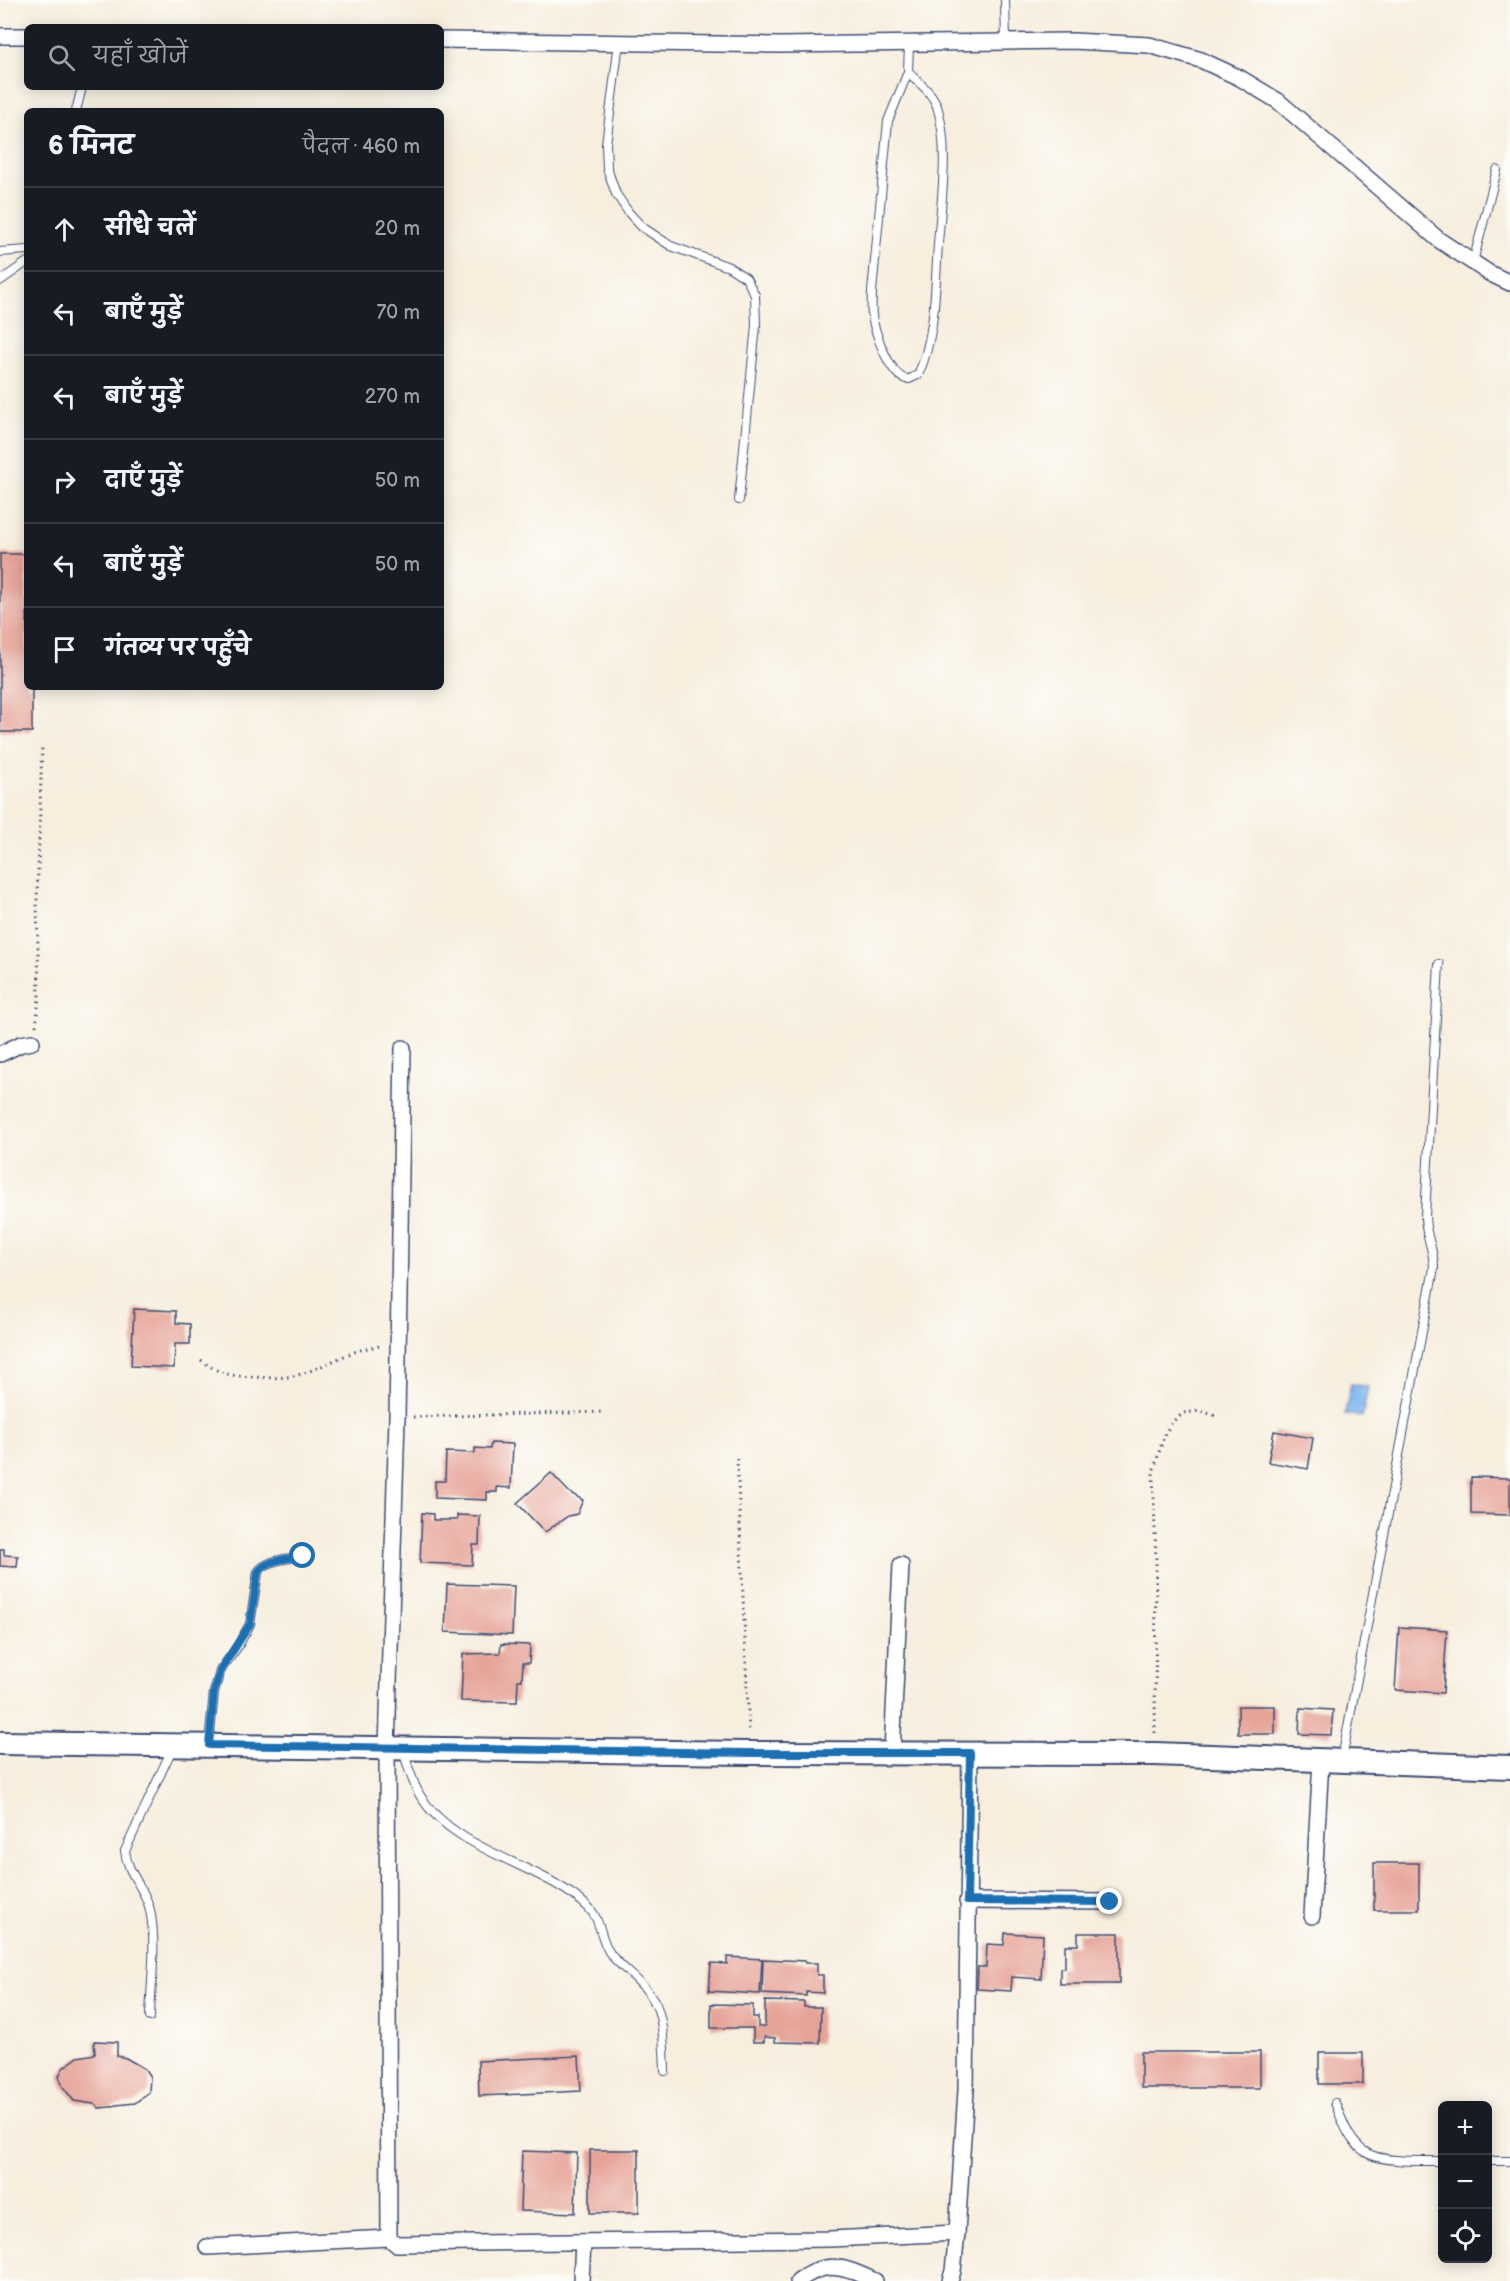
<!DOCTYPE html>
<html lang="hi">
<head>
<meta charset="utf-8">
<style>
	body { margin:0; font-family:"Balsamiq Sans","Playpen Sans Deva",sans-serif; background:#20242c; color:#f1f3f6 }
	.controls { position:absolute; right:18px; bottom:18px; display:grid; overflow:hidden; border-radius:9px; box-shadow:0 3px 15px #0003 }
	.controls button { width:54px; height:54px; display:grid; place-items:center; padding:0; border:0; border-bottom:2px solid #363941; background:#171b24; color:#f1f3f6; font:30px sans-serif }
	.stop { position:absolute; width:18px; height:18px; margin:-14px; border:4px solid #1f6fb2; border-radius:50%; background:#fff }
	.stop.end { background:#1f6fb2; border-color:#fff; box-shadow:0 2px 6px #0008 }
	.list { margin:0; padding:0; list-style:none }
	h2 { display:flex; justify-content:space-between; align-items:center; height:78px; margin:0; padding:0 24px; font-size:26px }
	h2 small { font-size:20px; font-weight:400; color:#9ea1a6 }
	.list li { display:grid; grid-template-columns:39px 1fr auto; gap:18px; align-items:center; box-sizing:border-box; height:84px; padding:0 24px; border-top:2px solid #363941 }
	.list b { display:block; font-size:22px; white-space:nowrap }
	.list em { font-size:20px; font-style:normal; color:#9ea1a6 }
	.icon { flex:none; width:33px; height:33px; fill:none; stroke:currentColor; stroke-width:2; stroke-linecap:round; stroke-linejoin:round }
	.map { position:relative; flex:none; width:1510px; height:2281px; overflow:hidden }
	.search { position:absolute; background:#171b24; box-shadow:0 3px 15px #0003; left:24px; top:24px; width:420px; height:66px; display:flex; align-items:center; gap:15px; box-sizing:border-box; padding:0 21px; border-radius:9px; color:#9ea1a6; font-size:22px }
	.panel { position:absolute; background:#171b24; box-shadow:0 3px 15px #0003; left:24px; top:108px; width:420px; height:582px; border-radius:9px }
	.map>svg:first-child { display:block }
	.water { fill:#7cb6ed; stroke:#4c72a6; stroke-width:1.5 }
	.building { fill:#e6a398 }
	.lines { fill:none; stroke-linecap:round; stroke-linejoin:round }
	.lane-casing { stroke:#3c4c71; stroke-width:10 }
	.street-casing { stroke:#3c4c71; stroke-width:18 }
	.secondary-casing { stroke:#3c4c71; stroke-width:26 }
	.path { stroke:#3c4c71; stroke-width:3; stroke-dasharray:1.5 4.5; stroke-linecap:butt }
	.lane { stroke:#fff; stroke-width:8 }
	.street { stroke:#fff; stroke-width:15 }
	.secondary { stroke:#fff; stroke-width:22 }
	.route { stroke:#1f6fb2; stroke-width:8 }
</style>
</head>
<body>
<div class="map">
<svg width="1510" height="2281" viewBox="0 0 1510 2281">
	<rect width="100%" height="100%" fill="#fdfcf7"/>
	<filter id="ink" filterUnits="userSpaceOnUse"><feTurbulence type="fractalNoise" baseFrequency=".0167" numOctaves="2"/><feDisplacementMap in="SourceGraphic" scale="12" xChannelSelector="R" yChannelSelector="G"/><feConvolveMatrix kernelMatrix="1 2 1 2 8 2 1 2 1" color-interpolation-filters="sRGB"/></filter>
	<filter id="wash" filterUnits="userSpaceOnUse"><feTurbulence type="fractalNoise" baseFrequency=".008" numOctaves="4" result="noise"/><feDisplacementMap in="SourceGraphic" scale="24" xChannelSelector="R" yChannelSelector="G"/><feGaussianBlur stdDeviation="1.35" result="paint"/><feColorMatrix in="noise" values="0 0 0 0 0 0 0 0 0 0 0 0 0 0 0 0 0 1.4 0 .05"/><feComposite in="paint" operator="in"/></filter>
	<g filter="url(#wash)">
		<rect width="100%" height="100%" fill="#f7eede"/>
		<polygon class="water" points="1351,1384 1368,1387 1362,1417 1345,1414"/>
		<g id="blocks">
			<g class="building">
				<polygon points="0,554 27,554 27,687 32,687 32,732 0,732"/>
				<polygon points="134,1309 176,1311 176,1323 190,1324 190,1344 175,1344 174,1368 131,1366"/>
				<polygon points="1274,1431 1313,1438 1308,1469 1268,1462"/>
				<polygon points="491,1443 513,1444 511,1488 497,1487 497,1492 487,1492 487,1500 435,1498 435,1481 445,1481 446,1452 475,1453 475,1448 490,1449"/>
				<polygon points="551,1473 570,1493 583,1500 577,1514 568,1516 545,1532 517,1503"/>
				<polygon points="1471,1477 1510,1478 1510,1515 1471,1514"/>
				<polygon points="422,1513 433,1514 433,1520 457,1520 457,1515 480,1516 479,1545 473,1545 472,1565 420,1563"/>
				<polygon points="0,1549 4,1549 4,1555 18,1556 17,1567 0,1566"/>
				<polygon points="447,1584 514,1586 512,1635 445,1632"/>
				<polygon points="1399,1627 1447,1630 1443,1693 1395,1690"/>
				<polygon points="501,1644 530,1645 529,1663 523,1663 522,1680 518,1680 517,1702 461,1701 463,1654 500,1653"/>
				<rect x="1238" y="1706" width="37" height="28"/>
				<polygon points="1300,1708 1333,1710 1331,1735 1299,1734"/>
				<rect x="1374" y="1863" width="45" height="47"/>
				<polygon points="1005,1933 1043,1935 1041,1979 1012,1977 1011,1991 977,1989 978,1967 986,1967 987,1944 1004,1945"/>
				<polygon points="1078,1933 1119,1933 1119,1984 1060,1984 1060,1968 1065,1968 1065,1945 1078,1945"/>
				<polygon points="727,1957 762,1959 760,1994 709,1991 711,1963 727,1964"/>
				<polygon points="763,1959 805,1961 805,1963 817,1963 817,1975 823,1975 823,1993 806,1992 806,1996 762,1994"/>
				<polygon points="765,2001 804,2002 804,2007 821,2007 820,2043 775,2042 775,2038 764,2037 764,2042 753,2042 753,2028 711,2028 711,2004 753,2005 753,2017 758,2017 758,2027 765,2027"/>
				<polygon points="94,2041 117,2042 117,2056 126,2058 145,2069 150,2077 149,2092 135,2103 116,2105 110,2107 99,2108 94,2104 74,2101 63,2087 59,2076 63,2068 78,2057 95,2054"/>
				<rect x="1141" y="2052" width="119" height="36"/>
				<rect x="1319" y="2053" width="44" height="31"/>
				<polygon points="579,2056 581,2091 479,2096 478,2061"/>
				<rect x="590" y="2150" width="49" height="63"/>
				<polygon points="522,2151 577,2153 575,2213 520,2211"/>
			</g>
		</g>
	</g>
	<g filter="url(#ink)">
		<use href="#blocks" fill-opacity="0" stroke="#3c4c71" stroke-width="1.5"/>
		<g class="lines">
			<g class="lane-casing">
				<g id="lane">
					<polyline points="1005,0 1006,42"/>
					<polyline points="619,42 606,144 607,168 616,194 629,213 642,227 671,246 729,267 746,278 755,295 756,325 739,500"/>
					<path d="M908 72C919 83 932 92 937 106 950 147 941 202 938 244 935 286 936 336 918 375 915 376 912 378 909 379 891 381 874 330 872 316 871 308 872 300 872 292L888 121 908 72 909 44"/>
					<polyline points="76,111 82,87"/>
					<polyline points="0,252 27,250"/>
					<polyline points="1473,262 1497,170"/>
					<polyline points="0,281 27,262"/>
					<path d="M209 1743 214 1692 220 1671 238 1646 250 1624 258 1572C267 1559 288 1559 303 1556"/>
					<path d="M403 1750C408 1766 412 1783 421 1797 457 1853 541 1863 588 1907 602 1920 600 1942 612 1956 625 1971 643 1982 653 1999 664 2016 664 2050 665 2071"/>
					<path d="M1342 1759 1434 1268C1434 1249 1425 1235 1425 1216L1439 964"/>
					<path d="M150 2017C151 1983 157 1944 150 1910 145 1887 128 1876 125 1851L172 1749"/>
					<path d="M1335 2103C1342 2119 1348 2140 1364 2151 1379 2163 1423 2161 1442 2161"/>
					<polyline points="1488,2161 1510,2161"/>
				</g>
			</g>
			<g class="street-casing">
				<g id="street">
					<polyline points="0,36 27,36"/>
					<polyline points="441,40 780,45 1073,41 1149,45 1201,60 1240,78 1278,101 1439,240 1489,273 1510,283"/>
					<polyline points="403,1048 397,1418 387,1749 389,2238 396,2244 830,2239 957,2233"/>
					<polyline points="0,1054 21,1044 32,1042"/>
					<polyline points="892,1753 901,1565"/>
					<polyline points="967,1901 1110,1902"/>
					<polyline points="1312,1916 1321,1761"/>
					<polyline points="207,2247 389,2238"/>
					<polyline points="581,2281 583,2242"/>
					<path d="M798 2281C827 2259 844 2267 875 2281"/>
					<polyline points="950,2281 953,2271 957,2233 966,2090 970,1753"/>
				</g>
			</g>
			<g class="secondary-casing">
				<polyline id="secondary" points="0,1743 749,1753 1155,1754 1510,1767"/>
			</g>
			<g class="path">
				<polyline points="36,1026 39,998 37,901 42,746"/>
				<path d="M201 1360C219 1374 230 1376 253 1377 272 1378 289 1379 307 1372 332 1363 354 1348 381 1346"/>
				<polyline points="413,1417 604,1412"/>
				<polyline points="737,1458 749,1733"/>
				<polyline points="1155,1733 1156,1560 1153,1472 1165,1433 1173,1421 1184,1413 1199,1411 1218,1416"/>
			</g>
			<use href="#lane" class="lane"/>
			<use href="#street" class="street"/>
			<use href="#secondary" class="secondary"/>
		</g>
	</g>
	<g class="lines" filter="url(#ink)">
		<path class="route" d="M303 1556C288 1559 267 1559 258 1572L250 1624 220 1671 214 1692 209 1745 749 1753H970L967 1901 1110 1902"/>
	</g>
</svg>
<div class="controls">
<button>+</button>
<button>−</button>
<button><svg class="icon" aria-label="locate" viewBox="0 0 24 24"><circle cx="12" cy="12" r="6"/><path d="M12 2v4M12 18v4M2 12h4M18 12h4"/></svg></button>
</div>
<div class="stop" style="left:303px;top:1556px"></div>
<div class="stop end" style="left:1110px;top:1902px"></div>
<div class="search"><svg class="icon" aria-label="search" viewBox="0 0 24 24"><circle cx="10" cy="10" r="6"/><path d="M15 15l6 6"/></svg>यहाँ खोजें</div>
<section class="panel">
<h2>6 मिनट<small>पैदल · 460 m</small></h2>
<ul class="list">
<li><svg class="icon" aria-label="ahead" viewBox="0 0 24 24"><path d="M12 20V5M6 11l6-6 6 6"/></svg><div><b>सीधे चलें</b></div><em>20 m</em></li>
<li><svg class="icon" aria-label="left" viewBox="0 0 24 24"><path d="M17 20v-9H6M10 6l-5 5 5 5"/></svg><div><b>बाएँ मुड़ें</b></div><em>70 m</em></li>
<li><svg class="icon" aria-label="left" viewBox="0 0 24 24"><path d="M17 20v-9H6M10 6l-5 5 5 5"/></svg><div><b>बाएँ मुड़ें</b></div><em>270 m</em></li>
<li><svg class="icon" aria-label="right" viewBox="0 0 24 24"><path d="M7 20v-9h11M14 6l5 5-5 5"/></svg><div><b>दाएँ मुड़ें</b></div><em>50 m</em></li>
<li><svg class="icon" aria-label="left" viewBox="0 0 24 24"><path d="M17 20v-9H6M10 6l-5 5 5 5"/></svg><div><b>बाएँ मुड़ें</b></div><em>50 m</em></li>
<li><svg class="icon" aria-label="arrive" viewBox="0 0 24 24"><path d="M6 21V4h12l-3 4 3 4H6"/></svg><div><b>गंतव्य पर पहुँचे</b></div></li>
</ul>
</section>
</div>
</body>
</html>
